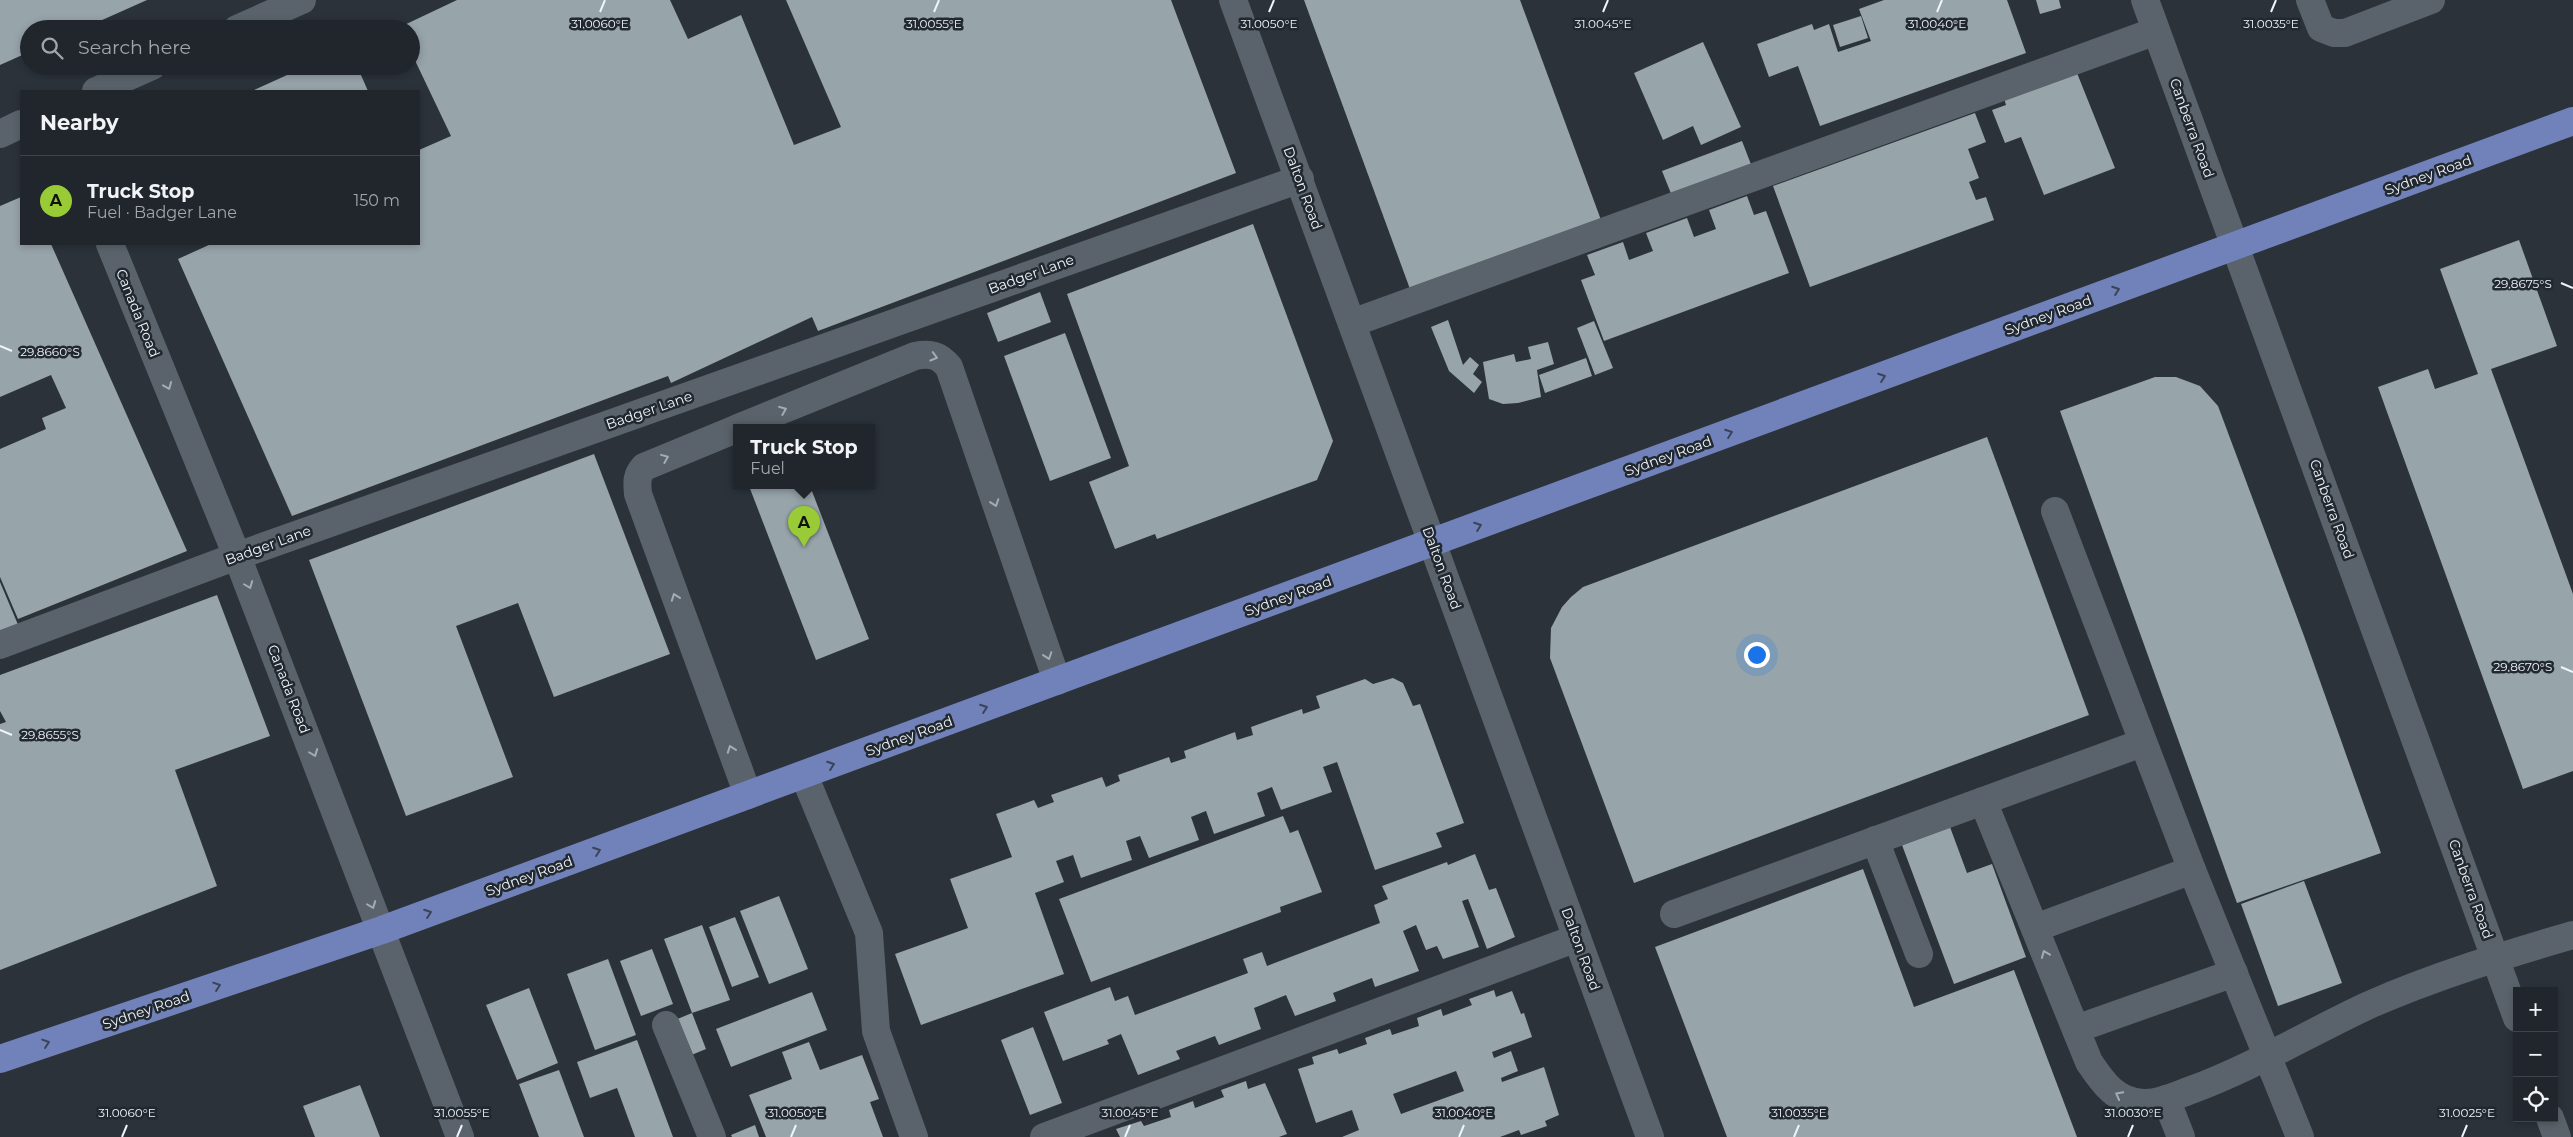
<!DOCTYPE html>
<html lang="en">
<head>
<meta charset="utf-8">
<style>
	body { margin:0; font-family:Montserrat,sans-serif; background:#2d3238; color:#f1f3f6 }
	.controls { position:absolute; right:15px; bottom:15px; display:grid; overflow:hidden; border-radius:0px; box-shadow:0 2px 8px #0003 }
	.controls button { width:45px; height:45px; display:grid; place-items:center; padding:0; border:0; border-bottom:1px solid #3d4348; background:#20262c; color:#f1f3f6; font:25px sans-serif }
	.you { position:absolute; left:1756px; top:654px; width:18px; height:18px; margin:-12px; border:4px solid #fff; border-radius:50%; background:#1a73e8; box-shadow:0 0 0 8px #1a73e833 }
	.badge { display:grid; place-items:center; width:32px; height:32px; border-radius:50%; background:#99cb36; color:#111; font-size:16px; font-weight:700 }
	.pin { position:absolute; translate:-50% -41px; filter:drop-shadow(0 1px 2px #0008) }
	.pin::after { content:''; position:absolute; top:26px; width:18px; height:15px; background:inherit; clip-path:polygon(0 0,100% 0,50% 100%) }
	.popup { position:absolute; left:733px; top:424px; width:142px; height:65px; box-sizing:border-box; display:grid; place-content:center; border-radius:0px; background:#20262c; filter:drop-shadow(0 1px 4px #0005); font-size:16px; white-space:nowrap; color:#a2a5a9 }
	.popup b { font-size:19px; color:#f1f3f6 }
	.popup::after { content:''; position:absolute; left:50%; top:100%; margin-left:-10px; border:10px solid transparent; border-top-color:#20262c }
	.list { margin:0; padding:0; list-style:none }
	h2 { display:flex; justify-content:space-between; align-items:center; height:65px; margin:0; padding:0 20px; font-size:21px }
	h2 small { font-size:16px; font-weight:400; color:#a2a5a9 }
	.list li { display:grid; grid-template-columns:32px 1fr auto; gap:15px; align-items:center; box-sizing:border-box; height:90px; padding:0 20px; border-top:1px solid #3d4348 }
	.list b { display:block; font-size:19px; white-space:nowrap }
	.list p { margin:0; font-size:16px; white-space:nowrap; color:#a2a5a9 }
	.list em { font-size:16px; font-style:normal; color:#a2a5a9 }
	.icon { flex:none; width:28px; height:28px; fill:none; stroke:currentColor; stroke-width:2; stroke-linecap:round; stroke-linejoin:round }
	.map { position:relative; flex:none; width:2573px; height:1137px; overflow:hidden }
	.search { position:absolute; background:#20262c; box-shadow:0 2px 8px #0003; left:20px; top:20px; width:400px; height:55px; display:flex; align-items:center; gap:12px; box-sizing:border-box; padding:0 18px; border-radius:28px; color:#a2a5a9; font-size:19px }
	.panel { position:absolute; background:#20262c; box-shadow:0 2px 8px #0003; left:20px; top:90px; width:400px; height:155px; border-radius:0px }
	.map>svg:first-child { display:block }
	.building { fill:#97a4aa; fill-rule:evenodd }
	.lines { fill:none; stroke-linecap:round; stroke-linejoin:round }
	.minor { stroke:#5a636b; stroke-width:28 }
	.major { stroke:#7182ba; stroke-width:28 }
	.oneway { stroke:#394359 }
	.oneway2 { stroke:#a4acb2 }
	.ticks { fill:none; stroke:#eff4f9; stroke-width:2 }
	.labels { text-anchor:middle; stroke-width:5; stroke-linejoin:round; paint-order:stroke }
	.street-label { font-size:14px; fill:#eff4f9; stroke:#212830 }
	.ticks-label { font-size:12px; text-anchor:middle; fill:#eff4f9; stroke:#212830; stroke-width:5; stroke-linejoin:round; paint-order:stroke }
</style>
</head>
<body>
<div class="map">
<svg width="2573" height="1137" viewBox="0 0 2573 1137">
	<rect width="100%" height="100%" fill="#2b323a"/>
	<g class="building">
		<polygon points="0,0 147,0 82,29 29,29 29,52 0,65"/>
		<polygon points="457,0 670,0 688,39 741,15 794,145 841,127 786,0 1171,0 1236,173 818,331 812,317 671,383 668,376 292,516 178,259 211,244 419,244 419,150 451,136 411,52 411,29 400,27"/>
		<polygon points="1304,0 1520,0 1601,220 1410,289"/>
		<polygon points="1884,0 2007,0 2026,53 1820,126 1798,66 1769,77 1757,44 1812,24 1814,30 1829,24 1838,52 1871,41 1859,9"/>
		<polygon points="2036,0 2059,0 2061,8 2040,14"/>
		<polygon points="1861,16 1868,38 1840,47 1833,25"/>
		<polygon points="1703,42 1741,127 1701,145 1693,126 1663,140 1634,73"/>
		<polygon points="307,66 357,66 368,91 252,91"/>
		<polygon points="2075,68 2115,168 2044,195 2021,137 2005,143 1992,110 2006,105 2003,95"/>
		<polygon points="1975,113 1986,142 1968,149 1979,178 1969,182 1976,200 1986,197 1994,220 1810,287 1773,186"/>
		<polygon points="1742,141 1752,167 1672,196 1662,171"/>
		<polygon points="1747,196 1754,215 1766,211 1789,273 1604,341 1581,280 1595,275 1587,255 1623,242 1629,260 1653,251 1646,233 1687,218 1694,237 1716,229 1709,210"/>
		<polygon points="21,197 21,244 51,244 187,551 18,619 0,577 0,449 46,429 42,418 66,408 51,375 0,397 0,206"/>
		<polygon points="1253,224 1333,441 1317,480 1157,539 1155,534 1115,549 1089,482 1129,466 1067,294"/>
		<polygon points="2519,240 2557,346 2491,369 2573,594 2573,771 2523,789 2378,387 2428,369 2435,389 2478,374 2440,269"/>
		<polygon points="1040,292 1051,322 998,342 987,313"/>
		<polygon points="1448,320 1463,365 1470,357 1479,365 1473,374 1482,382 1474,393 1449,371 1431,327"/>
		<polygon points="1594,321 1613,368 1595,375 1577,328"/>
		<polygon points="1065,333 1111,458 1050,481 1004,356"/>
		<polygon points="1548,342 1554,364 1537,370 1541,397 1518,403 1503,404 1489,399 1483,362 1514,354 1516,362 1531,359 1528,347"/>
		<polygon points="1586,358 1592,376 1545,393 1539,375"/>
		<polygon points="2155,377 2176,377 2200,386 2218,406 2304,636 2381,853 2237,903 2060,411"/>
		<polygon points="1987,437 2089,715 1634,883 1550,658 1551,628 1562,607 1571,597 1583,587"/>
		<polygon points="594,454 670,654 554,697 518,603 456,626 513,777 406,816 309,560"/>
		<polygon points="749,486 810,486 869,639 816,660"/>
		<polygon points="0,582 19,627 0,634"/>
		<polygon points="217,595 270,736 175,770 217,886 0,970 0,724 6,722 0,711 0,675"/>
		<polygon points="1393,678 1403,683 1413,706 1420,704 1464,823 1436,833 1442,847 1375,870 1337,762 1323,767 1332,792 1281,810 1272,787 1257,793 1265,816 1214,834 1206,811 1191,817 1199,840 1149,858 1140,836 1126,841 1132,860 1081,878 1073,855 1056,861 1064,882 1035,893 1064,974 921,1025 895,954 968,928 950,879 1012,857 996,814 1034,800 1038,808 1054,802 1051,795 1102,777 1106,787 1120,781 1118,775 1169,757 1171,763 1186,758 1184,751 1235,732 1237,740 1253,735 1251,727 1302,709 1303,714 1320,708 1316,696 1365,679 1373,684"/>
		<polygon points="1283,816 1290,833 1298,830 1322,892 1280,907 1281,912 1091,982 1059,899"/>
		<polygon points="1950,827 1967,873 1992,864 2026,957 1954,984 1902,845"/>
		<polygon points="1475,854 1489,890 1496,888 1515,937 1487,949 1468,899 1462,901 1479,947 1443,959 1437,946 1426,950 1416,925 1403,931 1419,971 1375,987 1372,978 1333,993 1336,1001 1295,1016 1286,995 1254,1008 1261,1029 1219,1045 1215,1036 1176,1051 1180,1059 1138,1075 1121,1034 1107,1040 1109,1044 1063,1061 1044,1012 1110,987 1115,1001 1128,996 1135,1015 1248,973 1243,959 1262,952 1267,966 1380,923 1374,905 1388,899 1382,886 1447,862 1448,865"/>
		<polygon points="1863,869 1914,1007 2014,970 2077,1137 1727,1137 1655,947"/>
		<polygon points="2304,881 2342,983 2278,1006 2241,904"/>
		<polygon points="779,896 808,969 769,984 740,911"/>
		<polygon points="735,917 759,977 732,987 709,927"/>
		<polygon points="702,925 730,1000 692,1013 664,939"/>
		<polygon points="652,949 673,1004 641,1016 620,961"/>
		<polygon points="608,959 636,1035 595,1050 567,974"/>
		<polygon points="529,988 558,1063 517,1080 486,1005"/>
		<path d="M1494 990 1496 997 1512 991 1521 1014 1524 1013 1532 1037 1492 1052 1494 1058 1511 1051 1518 1071 1501 1078 1502 1082 1544 1067 1559 1115 1545 1121 1547 1126 1521 1135 1519 1130 1500 1137H1342L1359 1130 1352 1110 1316 1123 1298 1069 1314 1064 1312 1057 1337 1049 1339 1054 1367 1044 1365 1038 1390 1029 1392 1035 1419 1026 1417 1018 1441 1009 1443 1016 1472 1005 1469 999ZM1456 1071 1464 1091 1401 1114 1393 1094Z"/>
		<polygon points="812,992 827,1030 731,1067 716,1029"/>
		<polygon points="692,1013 706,1049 689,1056 675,1020"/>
		<polygon points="1033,1027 1062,1103 1030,1115 1001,1040"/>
		<polygon points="637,1040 673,1137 635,1137 617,1088 590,1098 577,1062"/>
		<polygon points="809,1042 820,1070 862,1055 879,1099 870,1102 883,1137 766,1137 749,1095 792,1079 782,1052"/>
		<polygon points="559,1070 584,1137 539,1137 519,1084"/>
		<polygon points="1246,1081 1248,1089 1265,1083 1287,1134 1279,1137 1120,1137 1116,1129 1141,1121 1144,1126 1171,1117 1169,1110 1193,1101 1195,1108 1224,1097 1221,1090"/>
		<polygon points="360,1085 380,1137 315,1137 303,1106"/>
		<polygon points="755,1125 759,1137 732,1137 731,1135"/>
	</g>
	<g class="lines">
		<g class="minor">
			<polyline points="1233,0 1650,1137"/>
			<polyline points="2145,0 2517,1018"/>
			<polyline points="2310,0 2321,28 2334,33 2345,33 2431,0"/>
			<polyline points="237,29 302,0"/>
			<polyline points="96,91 152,66"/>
			<polyline points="0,134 21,124"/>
			<polyline points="110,244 237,556 460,1137"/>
			<polyline points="1352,323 2156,31"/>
			<path d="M738 428 915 356C931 353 939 355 949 367L1057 681"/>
			<path d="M736 429 644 467C636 476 637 482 638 494L748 795"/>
			<polyline points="2055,511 2192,870 2300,1137"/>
			<polyline points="0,645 237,556 1300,179"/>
			<polyline points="804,775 869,933 876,1031 914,1137"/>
			<path d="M1983 801 2089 1062C2103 1083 2116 1102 2144 1103 2160 1104 2177 1095 2191 1090 2253 1067 2309 1033 2369 1005 2435 976 2504 955 2573 935"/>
			<polyline points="1875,840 1919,954"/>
			<polyline points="1674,914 2142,743"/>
			<polyline points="2035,928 2192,870"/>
			<polyline points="666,1025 712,1137"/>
			<polyline points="2076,1029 2234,973"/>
			<polyline points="2166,1099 2181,1137"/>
			<polyline points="2550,1118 2557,1137"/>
			<polyline points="1044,1137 1577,938"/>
		</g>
		<polyline class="major" points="0,1059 382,930 2573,121"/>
	</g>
	<defs><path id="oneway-chevron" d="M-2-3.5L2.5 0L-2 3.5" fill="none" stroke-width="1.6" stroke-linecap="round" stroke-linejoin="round" transform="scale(1.25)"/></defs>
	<g class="oneway">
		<use href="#oneway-chevron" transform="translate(2116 290) rotate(-20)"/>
		<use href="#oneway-chevron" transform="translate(1882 377) rotate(-20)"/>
		<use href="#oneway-chevron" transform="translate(1729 433) rotate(-20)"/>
		<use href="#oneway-chevron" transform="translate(1478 526) rotate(-20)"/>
		<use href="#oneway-chevron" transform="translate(984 708) rotate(-20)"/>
		<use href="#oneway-chevron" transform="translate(831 765) rotate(-20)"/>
		<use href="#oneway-chevron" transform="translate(597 851) rotate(-20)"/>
		<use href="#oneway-chevron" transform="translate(428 913) rotate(-20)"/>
		<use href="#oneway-chevron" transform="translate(217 986) rotate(-19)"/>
		<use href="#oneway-chevron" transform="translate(46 1043) rotate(-19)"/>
	</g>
	<g class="oneway2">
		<use href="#oneway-chevron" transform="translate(934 357) rotate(16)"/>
		<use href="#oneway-chevron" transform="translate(168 386) rotate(68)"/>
		<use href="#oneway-chevron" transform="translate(783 410) rotate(-22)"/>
		<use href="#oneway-chevron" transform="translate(665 458) rotate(-22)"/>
		<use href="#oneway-chevron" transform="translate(995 503) rotate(71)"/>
		<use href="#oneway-chevron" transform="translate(249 585) rotate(69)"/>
		<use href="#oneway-chevron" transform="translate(675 597) rotate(-110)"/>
		<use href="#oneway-chevron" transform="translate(1048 656) rotate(71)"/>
		<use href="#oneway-chevron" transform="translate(731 749) rotate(-110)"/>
		<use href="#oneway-chevron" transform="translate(314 753) rotate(69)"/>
		<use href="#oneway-chevron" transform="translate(372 905) rotate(69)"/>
		<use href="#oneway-chevron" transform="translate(2045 954) rotate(-112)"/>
		<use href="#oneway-chevron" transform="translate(2119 1095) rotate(-152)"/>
	</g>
	<path class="ticks" d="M600 12 605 0M934 12 939 0M1269 12 1274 0M1603 12 1608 0M1937 12 1942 0M2271 12 2276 0M2561 283 2573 288M0 346 12 351M2561 667 2573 672M0 730 12 735M122 1137 127 1125M457 1137 462 1125M791 1137 796 1125M1125 1137 1130 1125M1459 1137 1464 1125M1794 1137 1799 1125M2128 1137 2133 1125M2462 1137 2467 1125"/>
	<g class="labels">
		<g class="street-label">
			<text transform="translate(2192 128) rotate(70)" y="5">Canberra Road</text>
			<text transform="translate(2428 175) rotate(-20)" y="5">Sydney Road</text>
			<text transform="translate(1303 188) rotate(70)" y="5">Dalton Road</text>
			<text transform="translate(1031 274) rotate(-20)" y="5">Badger Lane</text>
			<text transform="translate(138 313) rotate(68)" y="5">Canada Road</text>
			<text transform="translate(2048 315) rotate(-20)" y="5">Sydney Road</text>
			<text transform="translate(649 410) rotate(-19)" y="5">Badger Lane</text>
			<text transform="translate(1668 456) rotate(-20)" y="5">Sydney Road</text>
			<text transform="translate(2332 509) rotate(70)" y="5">Canberra Road</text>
			<text transform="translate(268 545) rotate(-20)" y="5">Badger Lane</text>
			<text transform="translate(1442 568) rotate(70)" y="5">Dalton Road</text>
			<text transform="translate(1288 596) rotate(-20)" y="5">Sydney Road</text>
			<text transform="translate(289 689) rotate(69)" y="5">Canada Road</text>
			<text transform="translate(909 736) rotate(-20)" y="5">Sydney Road</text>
			<text transform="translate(529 876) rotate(-20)" y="5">Sydney Road</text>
			<text transform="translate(2471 889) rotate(70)" y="5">Canberra Road</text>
			<text transform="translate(1581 949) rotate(70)" y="5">Dalton Road</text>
			<text transform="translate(146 1010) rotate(-19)" y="5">Sydney Road</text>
		</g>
	</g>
	<g class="ticks-label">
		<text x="2271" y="28">31.0035°E</text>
		<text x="600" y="28">31.0060°E</text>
		<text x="934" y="28">31.0055°E</text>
		<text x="1269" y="28">31.0050°E</text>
		<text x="1603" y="28">31.0045°E</text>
		<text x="1937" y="28">31.0040°E</text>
		<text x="2523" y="288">29.8675°S</text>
		<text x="50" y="356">29.8660°S</text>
		<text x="2523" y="671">29.8670°S</text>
		<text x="50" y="739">29.8655°S</text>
		<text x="127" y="1117">31.0060°E</text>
		<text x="462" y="1117">31.0055°E</text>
		<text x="796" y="1117">31.0050°E</text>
		<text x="1130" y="1117">31.0045°E</text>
		<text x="1464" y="1117">31.0040°E</text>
		<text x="1799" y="1117">31.0035°E</text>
		<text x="2133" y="1117">31.0030°E</text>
		<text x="2467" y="1117">31.0025°E</text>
	</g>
</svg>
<div class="controls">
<button>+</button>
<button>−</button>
<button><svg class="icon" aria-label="locate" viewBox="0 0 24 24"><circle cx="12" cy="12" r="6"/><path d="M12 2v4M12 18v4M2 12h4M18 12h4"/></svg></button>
</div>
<div class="you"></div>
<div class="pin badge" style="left:804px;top:547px">A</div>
<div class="popup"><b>Truck Stop</b>Fuel</div>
<div class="search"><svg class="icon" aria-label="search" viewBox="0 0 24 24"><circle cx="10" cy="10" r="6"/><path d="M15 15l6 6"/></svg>Search here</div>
<section class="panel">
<h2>Nearby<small></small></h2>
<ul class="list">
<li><span class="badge">A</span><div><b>Truck Stop</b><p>Fuel · Badger Lane</p></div><em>150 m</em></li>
</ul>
</section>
</div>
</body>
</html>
